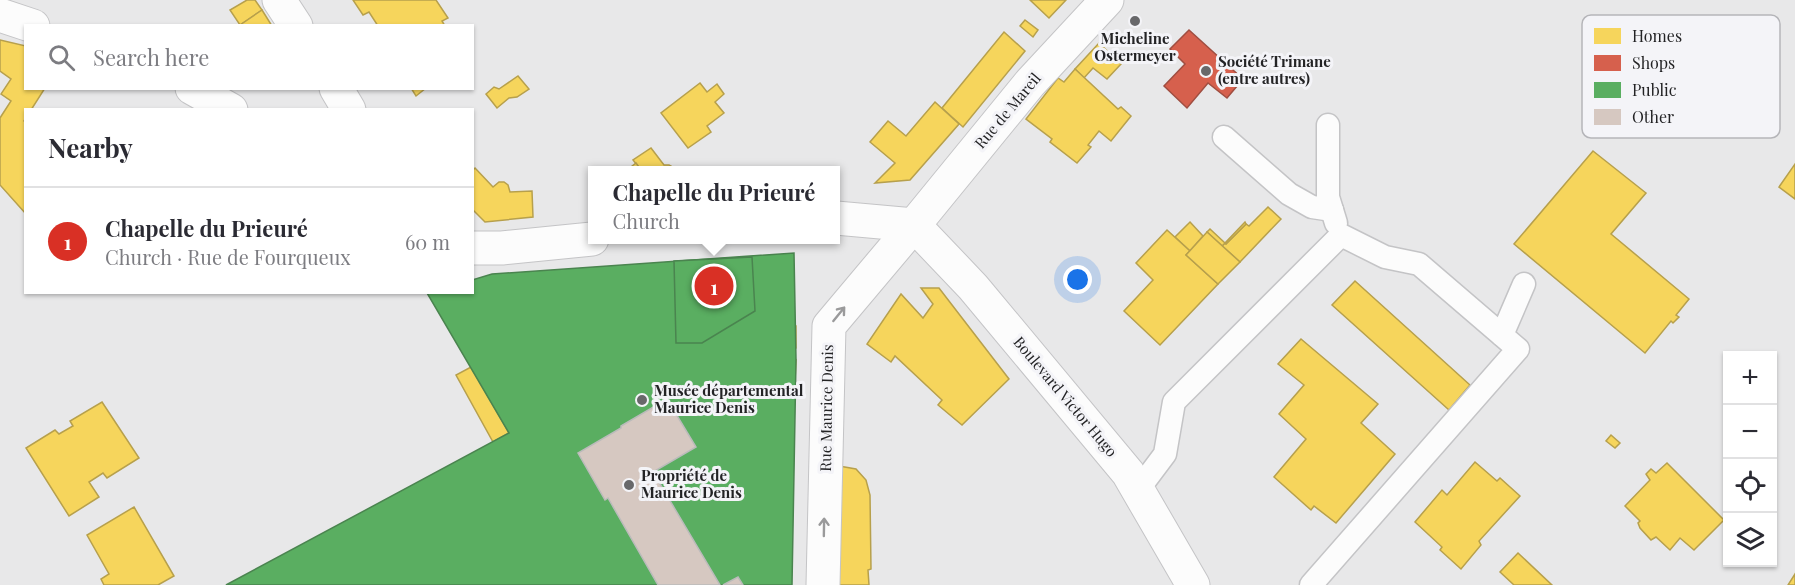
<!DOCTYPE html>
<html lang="en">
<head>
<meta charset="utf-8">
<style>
	body { margin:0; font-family:"Playfair Display",serif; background:#f7f7f7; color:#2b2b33 }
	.controls { position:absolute; right:18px; bottom:18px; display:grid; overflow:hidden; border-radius:0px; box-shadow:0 2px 4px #0004 }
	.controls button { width:54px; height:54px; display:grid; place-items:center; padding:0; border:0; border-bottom:2px solid #e1e1e2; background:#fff; color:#2b2b33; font:30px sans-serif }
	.you { position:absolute; left:1078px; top:280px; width:21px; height:21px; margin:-15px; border:4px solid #fff; border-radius:50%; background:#1a73e8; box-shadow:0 0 0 9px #1a73e833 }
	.badge { display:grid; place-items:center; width:39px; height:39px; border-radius:50%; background:#d93025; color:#fff; font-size:20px; font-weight:700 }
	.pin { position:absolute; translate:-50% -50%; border:3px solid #fff; box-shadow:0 2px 6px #0006 }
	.popup { position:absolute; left:588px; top:166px; width:252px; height:78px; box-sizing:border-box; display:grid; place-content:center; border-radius:0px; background:#fff; filter:drop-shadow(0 2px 4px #0005); font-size:20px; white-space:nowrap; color:#7c7c81 }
	.popup b { font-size:22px; color:#2b2b33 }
	.popup::after { content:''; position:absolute; left:50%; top:100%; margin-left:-12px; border:12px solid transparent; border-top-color:#fff }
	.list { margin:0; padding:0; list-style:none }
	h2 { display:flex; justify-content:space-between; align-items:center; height:78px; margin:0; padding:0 24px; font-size:26px }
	h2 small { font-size:20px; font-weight:400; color:#7c7c81 }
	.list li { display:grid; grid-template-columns:39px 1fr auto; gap:18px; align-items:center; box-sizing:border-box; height:108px; padding:0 24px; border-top:2px solid #e1e1e2 }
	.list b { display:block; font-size:22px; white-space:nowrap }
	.list p { margin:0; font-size:20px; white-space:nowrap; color:#7c7c81 }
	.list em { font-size:20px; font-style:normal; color:#7c7c81 }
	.icon { flex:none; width:33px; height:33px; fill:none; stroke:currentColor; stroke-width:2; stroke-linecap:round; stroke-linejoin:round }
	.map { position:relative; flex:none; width:1795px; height:585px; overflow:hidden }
	.search { position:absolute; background:#fff; box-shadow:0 2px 4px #0004; left:24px; top:24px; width:450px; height:66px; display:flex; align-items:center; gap:15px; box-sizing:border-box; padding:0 21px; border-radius:0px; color:#7c7c81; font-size:22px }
	.panel { position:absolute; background:#fff; box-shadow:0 2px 4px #0004; left:24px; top:108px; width:450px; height:186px; border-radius:0px }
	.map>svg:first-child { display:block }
	.homes { fill:#f6d55c; stroke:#b7a04c; stroke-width:1.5 }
	.shops { fill:#d6604d; stroke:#a04e41; stroke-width:1.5 }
	.public { fill:#5aae61; stroke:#4a844f; stroke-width:1.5 }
	.building { fill:#d6c8c1; stroke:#bbb; stroke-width:1.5 }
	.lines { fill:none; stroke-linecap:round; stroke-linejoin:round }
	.lane-casing { stroke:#c4c4c6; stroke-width:25 }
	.street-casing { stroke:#c4c4c6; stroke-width:35 }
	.secondary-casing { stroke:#c4c4c6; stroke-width:35 }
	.lane { stroke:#fcfcfc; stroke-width:22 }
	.street { stroke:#fcfcfc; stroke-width:33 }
	.secondary { stroke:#fcfcfc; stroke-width:33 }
	.oneway { stroke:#9a9a9b }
	.poi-dot { fill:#68686a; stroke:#f4f4f8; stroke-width:2 }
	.labels { text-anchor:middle; stroke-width:6; stroke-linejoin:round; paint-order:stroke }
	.poi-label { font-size:15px; font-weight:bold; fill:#232325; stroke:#f4f4f8; text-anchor:start }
	.street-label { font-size:15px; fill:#232325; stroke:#f4f4f8 }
	.key { fill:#f4f4f8; stroke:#b5b5b9; stroke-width:1.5 }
	.key-label { font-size:16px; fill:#232325 }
</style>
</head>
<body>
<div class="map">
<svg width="1795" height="585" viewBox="0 0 1795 585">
	<rect width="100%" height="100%" fill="#e8e8e9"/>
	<g class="homes">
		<polygon points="247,0 255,0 262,10 240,25 230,10"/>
		<polygon points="353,0 436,0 448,18 442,21 445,26 378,26 369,12 363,15"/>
		<polygon points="1030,0 1066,0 1049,18"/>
		<polygon points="262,10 272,26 239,26 240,25"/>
		<polygon points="1025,20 1038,30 1033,37 1020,26"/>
		<polygon points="1004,32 1025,51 963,127 942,108"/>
		<polygon points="0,40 26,46 26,88 45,88 31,110 26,110 26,118 24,121 26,123 26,214 0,185 0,118 11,101 1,94 11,79 0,71"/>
		<polygon points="1099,43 1121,64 1107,79 1093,68 1084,78 1075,69"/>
		<polygon points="1075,69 1118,109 1121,107 1131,116 1111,141 1099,131 1088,145 1091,147 1077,163 1050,142 1052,139 1026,119 1058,78 1064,82"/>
		<polygon points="518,76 529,89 517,97 509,98 497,108 486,94 494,87 499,89"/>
		<polygon points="700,83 707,92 717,84 724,94 715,102 724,113 707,126 711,132 688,148 661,113"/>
		<polygon points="411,88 426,88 416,96"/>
		<polygon points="935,102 959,124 910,180 875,183 895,163 870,142 888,121 906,136"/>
		<polygon points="651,148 664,165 669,165 678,170 641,170 633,160"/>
		<polygon points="1593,151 1646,193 1611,234 1689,299 1676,315 1679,317 1673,323 1671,321 1645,353 1514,244"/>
		<polygon points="636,163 641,170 627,170"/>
		<polygon points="1795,164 1795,199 1779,187"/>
		<polygon points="475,168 493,187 499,182 504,182 508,185 510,192 532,191 533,217 485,222 472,209 472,171"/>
		<polygon points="1268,207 1281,219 1240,262 1222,246 1225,243 1226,244 1246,224 1249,226"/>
		<polygon points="1190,222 1203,236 1190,251 1175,237"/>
		<polygon points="1245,222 1246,224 1226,244 1225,243"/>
		<polygon points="1210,229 1225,243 1222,246 1207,232"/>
		<polygon points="1167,230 1190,251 1186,255 1218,284 1160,345 1124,311 1153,280 1136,263"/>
		<polygon points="1207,232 1240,262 1218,284 1186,255"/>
		<polygon points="1355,281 1470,385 1449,410 1332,305"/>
		<polygon points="921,288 939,288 1009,379 962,425 938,405 942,400 895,356 891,362 867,344 901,294 923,318 933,304"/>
		<polygon points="796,326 796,348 759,361 759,327"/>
		<polygon points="1301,339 1378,404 1361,423 1395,454 1336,523 1314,506 1311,510 1274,477 1306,439 1279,414 1304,385 1278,364"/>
		<polygon points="796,360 795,381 776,390 769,372"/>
		<polygon points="471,367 509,433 493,442 456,375"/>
		<polygon points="102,402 139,458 107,478 103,473 89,482 99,497 69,516 26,448 55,430 59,434 73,426 70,421"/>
		<polygon points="1611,435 1620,443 1615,448 1606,441"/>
		<polygon points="1475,462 1497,481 1500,478 1520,496 1479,541 1481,545 1461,569 1440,550 1442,547 1415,522 1442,490 1447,495"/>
		<polygon points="1667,463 1724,520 1694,550 1680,538 1670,550 1656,537 1651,540 1640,528 1638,523 1640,521 1625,506 1650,480 1646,474 1651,469 1656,473"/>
		<polygon points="839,466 856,469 866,480 870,495 871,569 868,570 869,585 833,585"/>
		<polygon points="134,507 174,576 158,585 104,585 101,579 109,574 87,535"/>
		<polygon points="1518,553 1552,585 1514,585 1500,572"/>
		<polygon points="1795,574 1795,585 1788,585"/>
	</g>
	<polygon class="shops" points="1189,30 1243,79 1227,98 1208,83 1187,108 1164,86 1185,64 1170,49"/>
	<g class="public">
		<polygon points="794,253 796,360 792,585 226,585 509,433 427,293 472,292 472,280 492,274"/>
		<polygon points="752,257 755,311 702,343 676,343 674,261"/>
	</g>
	<g class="building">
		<polygon points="667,399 696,447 653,472 720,585 658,585 608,498 605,500 578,453 621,428 621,426"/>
		<polygon points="738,577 743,585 723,585"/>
	</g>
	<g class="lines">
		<g class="lane-casing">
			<g id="lane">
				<polyline points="1328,125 1328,197 1336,223"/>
				<polyline points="1224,137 1289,194 1312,207 1332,210"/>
				<polyline points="1502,335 1524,284"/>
				<polyline points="1138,490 1165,454 1174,402 1341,235 1385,257 1419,264 1518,349 1311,585"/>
			</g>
		</g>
		<g class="street-casing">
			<g id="street">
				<polyline points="279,0 296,26"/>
				<polyline points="336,88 349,110"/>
				<polyline points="823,585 829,326 914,225"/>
			</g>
		</g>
		<g class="secondary-casing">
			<g id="secondary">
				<polyline points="0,15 33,26"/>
				<polyline points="192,88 231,110"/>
				<polyline points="836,218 914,225"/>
				<polyline points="914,225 973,287 1128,473 1193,585"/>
				<polyline points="914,225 1030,83 1107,0"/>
				<polyline points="472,248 502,248 592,239"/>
			</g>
		</g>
		<use href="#lane" class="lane"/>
		<use href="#street" class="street"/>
		<use href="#secondary" class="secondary"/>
	</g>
	<defs><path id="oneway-shaft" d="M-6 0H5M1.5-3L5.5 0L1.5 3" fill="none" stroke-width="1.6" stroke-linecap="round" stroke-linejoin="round" transform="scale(1.5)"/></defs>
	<g class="oneway">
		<use href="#oneway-shaft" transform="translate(839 314) rotate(-51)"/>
		<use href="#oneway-shaft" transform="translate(824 527) rotate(-89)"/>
	</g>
	<g class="poi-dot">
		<circle cx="1135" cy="21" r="6"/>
		<circle cx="1206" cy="71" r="6"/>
		<circle cx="642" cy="400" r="6"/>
		<circle cx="629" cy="485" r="6"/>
	</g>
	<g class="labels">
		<g class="poi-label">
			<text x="1135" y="44" text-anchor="middle">Micheline<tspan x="1135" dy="17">Ostermeyer</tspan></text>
			<text x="1218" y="67">Société Trimane<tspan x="1218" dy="17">(entre autres)</tspan></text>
			<text x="654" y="396">Musée départemental<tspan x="654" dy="17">Maurice Denis</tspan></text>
			<text x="641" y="481">Propriété de<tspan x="641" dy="17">Maurice Denis</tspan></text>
		</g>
		<g class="street-label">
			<text transform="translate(1008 111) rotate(-50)" y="5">Rue de Mareil</text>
			<text transform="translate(1065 397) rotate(50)" y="5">Boulevard Victor Hugo</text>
			<text transform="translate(827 408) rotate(-89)" y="5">Rue Maurice Denis</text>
		</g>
	</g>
	<rect x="1582" y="15" width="198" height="123" rx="9" class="key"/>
	<rect x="1594" y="28" width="27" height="16" fill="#f6d55c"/>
	<rect x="1594" y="55" width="27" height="16" fill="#d6604d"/>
	<rect x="1594" y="82" width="27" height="16" fill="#5aae61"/>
	<rect x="1594" y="109" width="27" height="16" fill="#d6c8c1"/>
	<g class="key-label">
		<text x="1632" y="42">Homes</text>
		<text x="1632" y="69">Shops</text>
		<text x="1632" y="96">Public</text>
		<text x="1632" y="123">Other</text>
	</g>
</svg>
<div class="controls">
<button>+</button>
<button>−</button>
<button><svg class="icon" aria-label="locate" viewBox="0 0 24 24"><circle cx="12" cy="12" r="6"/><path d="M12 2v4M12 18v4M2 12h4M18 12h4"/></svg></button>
<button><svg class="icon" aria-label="layers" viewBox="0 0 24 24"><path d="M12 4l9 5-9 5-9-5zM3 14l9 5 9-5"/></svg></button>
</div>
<div class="you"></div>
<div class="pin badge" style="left:714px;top:286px">1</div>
<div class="popup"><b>Chapelle du Prieuré</b>Church</div>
<div class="search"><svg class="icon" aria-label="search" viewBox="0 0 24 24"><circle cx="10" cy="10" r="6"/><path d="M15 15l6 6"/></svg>Search here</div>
<section class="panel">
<h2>Nearby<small></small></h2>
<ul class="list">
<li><span class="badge">1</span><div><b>Chapelle du Prieuré</b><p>Church · Rue de Fourqueux</p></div><em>60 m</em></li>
</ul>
</section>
</div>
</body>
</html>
